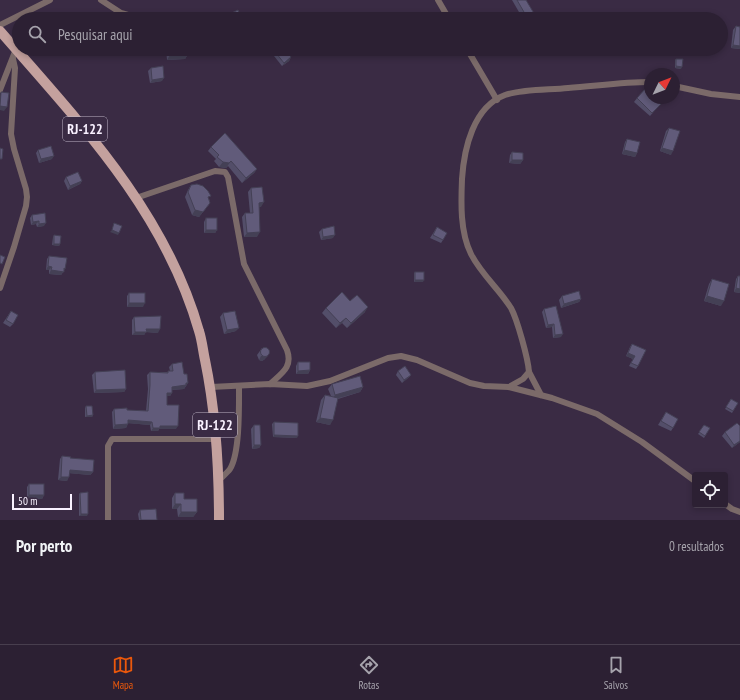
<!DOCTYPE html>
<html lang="pt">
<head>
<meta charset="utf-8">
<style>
	body { margin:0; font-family:"PT Sans Narrow",sans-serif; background:#382d3f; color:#f1f3f6 }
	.controls { position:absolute; right:12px; bottom:12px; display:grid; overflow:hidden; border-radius:4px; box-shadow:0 2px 6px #0003 }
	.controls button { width:36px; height:36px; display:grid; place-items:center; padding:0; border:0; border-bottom:1px solid #483e4e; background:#2c2033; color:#f1f3f6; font:20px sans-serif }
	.compass { position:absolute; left:644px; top:68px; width:36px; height:36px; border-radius:50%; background:#2c2033; box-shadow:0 2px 6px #0003; rotate:47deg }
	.scale { position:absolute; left:12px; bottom:10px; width:60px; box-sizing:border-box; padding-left:4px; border:2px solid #f9f1ff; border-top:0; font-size:11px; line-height:14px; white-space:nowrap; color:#f9f1ff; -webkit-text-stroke:3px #3a2b44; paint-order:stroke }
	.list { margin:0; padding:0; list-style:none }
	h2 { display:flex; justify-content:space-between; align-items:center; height:52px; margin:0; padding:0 16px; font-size:17px }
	h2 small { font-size:13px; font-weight:400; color:#a6a3ac }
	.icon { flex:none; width:22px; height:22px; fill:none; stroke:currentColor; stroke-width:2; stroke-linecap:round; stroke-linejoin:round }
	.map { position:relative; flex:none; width:740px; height:520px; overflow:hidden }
	.search { position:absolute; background:#2c2033; box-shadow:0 2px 6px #0003; left:12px; right:12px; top:12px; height:44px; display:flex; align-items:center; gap:10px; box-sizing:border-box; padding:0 14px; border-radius:22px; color:#a6a3ac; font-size:15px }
	.sheet { height:124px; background:#2c2033 }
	nav { display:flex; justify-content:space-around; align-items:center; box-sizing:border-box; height:56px; border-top:1px solid #483e4e; background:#2c2033; font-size:11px; color:#a6a3ac }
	nav a { display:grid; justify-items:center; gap:2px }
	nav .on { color:#ea580c }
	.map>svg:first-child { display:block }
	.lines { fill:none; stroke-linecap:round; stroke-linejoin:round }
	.minor { stroke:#7b6a69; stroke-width:6 }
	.primary { stroke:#c4a19e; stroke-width:10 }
	.wall { fill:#534e69 }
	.shaded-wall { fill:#444055 }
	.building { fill:#615b7a; stroke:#444055 }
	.labels { text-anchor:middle; stroke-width:4; stroke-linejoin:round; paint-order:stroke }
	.shield { fill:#3a2b44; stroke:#c0b6c7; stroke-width:1 }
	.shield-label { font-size:14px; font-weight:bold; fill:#f9f1ff }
</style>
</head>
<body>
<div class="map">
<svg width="740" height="520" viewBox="0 0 740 520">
	<rect width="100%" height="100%" fill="#3a2b44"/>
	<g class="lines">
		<g class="minor">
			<polyline points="101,0 121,13 128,15 195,17"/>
			<polyline points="438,0 449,19"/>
			<polyline points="0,25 50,0"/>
			<polyline points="467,49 497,100"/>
			<polyline points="674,86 711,94 740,97"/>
			<polyline points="0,90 16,49"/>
			<path d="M136 198 215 171 225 172 228 177 244 264 287 350C293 367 282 373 270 384"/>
			<polyline points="0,288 14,247 26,206 27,197 26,189 14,149 11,134 15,68 13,59"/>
			<polyline points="529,372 541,395"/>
			<polyline points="211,387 270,384 307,386 330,381 388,358 401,356 417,360 470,383 484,386 509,387 552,398 597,414 642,442 695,481"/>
			<path d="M509 387 523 379 529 372C528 358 517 319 511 308 499 289 481 274 471 254 460 232 461 203 462 179 464 149 473 107 505 95 523 89 549 90 568 88 596 86 623 82 650 82"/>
			<path d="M219 480C222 477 227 473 230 469 240 453 239 406 239 386"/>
			<polyline points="725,504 732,509 740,512"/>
			<polyline points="108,520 108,446 112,439 217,439"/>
		</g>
		<path class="primary" d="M0 31C79 122 165 211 199 331 202 340 203 351 205 360 216 413 219 466 219 520"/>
	</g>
	<g class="wall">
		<polygon points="512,0 526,0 532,19 523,19"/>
		<polygon points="227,15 242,19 225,19 225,18"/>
		<polygon points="736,26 740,27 740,49 731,48 733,30"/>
		<polygon points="166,49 188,49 188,54 185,59 167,60"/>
		<polygon points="276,53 291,57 289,61 282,66 274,56"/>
		<polygon points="676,59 681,69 675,68 675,60"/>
		<polygon points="151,68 162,81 150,83 148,71"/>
		<polygon points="637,98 658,107 650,116 634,102"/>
		<polygon points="669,128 671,155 660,151 666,131"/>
		<polygon points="627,139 637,153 635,157 622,154 625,142"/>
		<polygon points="211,147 257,169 254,173 242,183 228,166 226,168 219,167 214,161 216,159 208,151"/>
		<polygon points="38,150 52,159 39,163 36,153"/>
		<polygon points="512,152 523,160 520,164 509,163 510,155"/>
		<polygon points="66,177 82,181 80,184 68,190 64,181"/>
		<polygon points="191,185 209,199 210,203 199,217 192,215 185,197 188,190"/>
		<polygon points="251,188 261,207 259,207 257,237 244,237 242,217 245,213 250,213 248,192"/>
		<polygon points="32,215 44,226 37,227 36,224 31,225 30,218"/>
		<polygon points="206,218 217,230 215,233 204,233 204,222"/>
		<polygon points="437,227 443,240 441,243 430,238"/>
		<polygon points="322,229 333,238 321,240 319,232"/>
		<polygon points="54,235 60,244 59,246 52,245 53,237"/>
		<polygon points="49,256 64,271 61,275 49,274 49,270 46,270 47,259"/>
		<polygon points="415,272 423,282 414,282 414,273"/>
		<polygon points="738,276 740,293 734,292 736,279"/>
		<polygon points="712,279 721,306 704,301 709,284"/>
		<polygon points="129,293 143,307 127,307 127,296"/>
		<polygon points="562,296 581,299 579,302 561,308 559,300"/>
		<polygon points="556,306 561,337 553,338 552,327 546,328 542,312 544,309"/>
		<polygon points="326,308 365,312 347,328 342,323 336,328 322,313"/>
		<polygon points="11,311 13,324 10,327 3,323"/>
		<polygon points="223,313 236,331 224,334 220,317"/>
		<polygon points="134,317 158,333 146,332 144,335 132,335 132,320"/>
		<polygon points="632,344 638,366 636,369 629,366 633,359 626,356 630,347"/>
		<polygon points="262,348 265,359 262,361 259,360 257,355"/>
		<polygon points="298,362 310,370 308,374 296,374 296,366"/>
		<polygon points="172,364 184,374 188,383 184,389 172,390 172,393 170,396 167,396 167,405 176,429 159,429 158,431 151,431 150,425 128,423 126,428 113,429 112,412 114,409 146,411 148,389 147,375 150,372 168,372 168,371 170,371 169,367"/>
		<polygon points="398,371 411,375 408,378 402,383 396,375"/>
		<polygon points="95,372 126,389 124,392 94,393 92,375"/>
		<polygon points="332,384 363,387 360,392 338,399 330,425 316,422 321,400 325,395 331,396 328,389"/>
		<polygon points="731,399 738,403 732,413 725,409"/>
		<polygon points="86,406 93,415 92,417 85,417 85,408"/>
		<polygon points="666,412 673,428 671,431 658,425"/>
		<polygon points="274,422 297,438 273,437 272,424"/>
		<polygon points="254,425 261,445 259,448 252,449 251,429"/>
		<polygon points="704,425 710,428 704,438 698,434"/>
		<polygon points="725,432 740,442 732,448 722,436"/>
		<polygon points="62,456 70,458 93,472 90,475 69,473 67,481 58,480 60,459"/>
		<polygon points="29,484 44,495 42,499 27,498 27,487"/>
		<polygon points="80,493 87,516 79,516 79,494"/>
		<polygon points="175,493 184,499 197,512 193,517 178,517 177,509 172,509 172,498"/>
		<polygon points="140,510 157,520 139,520 138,514"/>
	</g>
	<g class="shaded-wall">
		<polygon points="535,15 532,19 528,19"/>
		<polygon points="733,45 740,46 740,49 731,48"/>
		<polygon points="188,54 185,59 167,60 170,55"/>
		<polygon points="291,57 289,61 282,66 284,63"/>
		<polygon points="676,66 682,67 681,69 675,68"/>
		<polygon points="164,78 162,81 150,83 152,80"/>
		<polygon points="0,106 7,107 4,111 0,110"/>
		<polygon points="662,148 673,151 671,155 660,151"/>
		<polygon points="624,150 637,153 635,157 622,154"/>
		<polygon points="54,156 52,159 39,163 41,159"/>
		<polygon points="512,160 523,160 520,164 509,163"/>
		<polygon points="231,161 226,168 219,167 223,162"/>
		<polygon points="257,169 254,173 242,183 246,178"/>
		<polygon points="82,181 80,184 68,190 70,186"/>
		<polygon points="264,202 261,207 256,207 259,203"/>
		<polygon points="210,203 199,217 192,215 195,210"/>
		<polygon points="39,221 36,224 31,225 33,222"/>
		<polygon points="46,223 44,226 37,227 39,224"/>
		<polygon points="112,230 119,233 118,235 110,232"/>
		<polygon points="206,230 217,230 215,233 204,233"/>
		<polygon points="260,232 257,237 244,237 247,233"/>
		<polygon points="335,235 333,238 321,240 323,237"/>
		<polygon points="54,244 60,244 59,246 52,245"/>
		<polygon points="48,266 52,267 49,270 46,270"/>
		<polygon points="64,268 65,269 61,275 49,274 51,270"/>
		<polygon points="415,280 424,280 423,282 414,282"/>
		<polygon points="736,288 740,289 740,293 734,292"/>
		<polygon points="707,296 724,301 721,306 704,301"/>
		<polygon points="581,299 579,302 561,308 564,304"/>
		<polygon points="129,303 145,303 143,307 127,307"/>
		<polygon points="368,307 365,312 347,328 351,323"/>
		<polygon points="346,318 342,323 336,328 340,323"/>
		<polygon points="554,324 552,327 546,328 548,325"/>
		<polygon points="239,328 236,331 224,334 227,330"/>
		<polygon points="146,329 160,329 158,333 146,332 144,335 132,335 135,332"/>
		<polygon points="563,334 561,337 553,338 555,335"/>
		<polygon points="628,353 635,356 633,359 626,356"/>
		<polygon points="261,356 268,356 265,359 262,361 259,360"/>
		<polygon points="310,370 308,374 296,374 298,371"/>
		<polygon points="411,375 408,378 402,383 404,380"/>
		<polygon points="186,383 188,383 184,389 170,390 172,387"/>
		<polygon points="363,387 360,392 332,400 335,395"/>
		<polygon points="126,389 124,392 94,393 96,390"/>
		<polygon points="167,393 172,393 170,396 164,396"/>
		<polygon points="93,415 92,417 85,417 87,416"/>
		<polygon points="320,418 333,420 330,425 316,422"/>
		<polygon points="128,420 152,422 150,425 126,423"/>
		<polygon points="128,424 126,428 113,429 115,425"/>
		<polygon points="160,426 178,426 176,429 159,429 158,431 151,431 153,428"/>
		<polygon points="274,435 298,436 297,438 273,437"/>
		<polygon points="740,441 740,442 732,448 734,445"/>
		<polygon points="254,445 261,445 259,448 252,449"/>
		<polygon points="70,470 93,472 90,475 67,473"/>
		<polygon points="61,477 69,477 67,481 58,480"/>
		<polygon points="29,495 44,495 42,499 27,498"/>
		<polygon points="175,504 181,504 177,509 172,509"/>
		<polygon points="181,512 197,512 193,517 178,517"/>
		<polygon points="81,514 88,514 87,516 79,516"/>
	</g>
	<g class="building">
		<polygon points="517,0 526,0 535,15 528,19"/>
		<polygon points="238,10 242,19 229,19 227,15"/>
		<polygon points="541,14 552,19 539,19"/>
		<polygon points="736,26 740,27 740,46 733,45"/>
		<polygon points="170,49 188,49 188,54 170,55"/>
		<polygon points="280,49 285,49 291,57 284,63 276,53"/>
		<polygon points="676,59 683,59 682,67 676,66"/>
		<polygon points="163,66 164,78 152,80 151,68"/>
		<polygon points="645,89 650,94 650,98 655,98 661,104 652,113 637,98"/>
		<polygon points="1,92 9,93 7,107 0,106"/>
		<polygon points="669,128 680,131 673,151 662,148"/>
		<polygon points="225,133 257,169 246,178 231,161 229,163 223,162 217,157 219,155 211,147"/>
		<polygon points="627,139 640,142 637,153 624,150"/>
		<polygon points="51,146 54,156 41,159 38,150"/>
		<polygon points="0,148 3,149 2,159 0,159"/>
		<polygon points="512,152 523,153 523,160 512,160"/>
		<polygon points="78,172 82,181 70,186 66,177"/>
		<polygon points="197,184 203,186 208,191 211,196 208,197 210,203 203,212 195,210 188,192 191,185"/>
		<polygon points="262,187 264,202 259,203 260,232 247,233 245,213 253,213 251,188"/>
		<polygon points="45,213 46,223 39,224 39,221 33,222 32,215"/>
		<rect x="206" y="218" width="11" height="12"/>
		<polygon points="114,223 122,226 119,233 112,230"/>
		<polygon points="334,226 335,235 323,237 322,229"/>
		<polygon points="437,227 447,233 443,240 433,235"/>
		<polygon points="54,235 61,236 60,244 54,244"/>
		<polygon points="0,255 5,257 2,264 0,263"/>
		<polygon points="49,256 67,258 65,269 64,268 64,272 51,270 52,267 48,266"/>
		<rect x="415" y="272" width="9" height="8"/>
		<polygon points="738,276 740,276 740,289 736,288"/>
		<polygon points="712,279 729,284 724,301 707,296"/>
		<polygon points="579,291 581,299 564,304 562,296"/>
		<polygon points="342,292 350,301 357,295 368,307 351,323 346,318 340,323 326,308"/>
		<rect x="129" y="293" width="16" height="10"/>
		<polygon points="556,306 563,334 555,335 554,324 548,325 544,309"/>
		<polygon points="11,311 18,315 13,324 6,320"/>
		<polygon points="235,311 239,328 227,330 223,313"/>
		<polygon points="161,316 160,329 146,329 147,332 135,332 134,317"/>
		<polygon points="632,344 646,350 638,366 631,363 635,356 628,353"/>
		<circle cx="265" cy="352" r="4.5"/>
		<polygon points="182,362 184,374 187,374 188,383 186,383 186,385 172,387 172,393 167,393 167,405 179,405 178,426 160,426 160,428 153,428 152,422 128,420 128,424 115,425 114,409 127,408 127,410 148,411 150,385 150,372 168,373 168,371 173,371 172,364"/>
		<polygon points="298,362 310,362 310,370 298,371"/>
		<polygon points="405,366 411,375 404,380 398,371"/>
		<polygon points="125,370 126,389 96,390 95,372"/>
		<polygon points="360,376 363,387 335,395 332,384"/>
		<polygon points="325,395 338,398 333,420 320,418"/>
		<polygon points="731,399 738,403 733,411 726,407"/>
		<polygon points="86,406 92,406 93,415 87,416"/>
		<polygon points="666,412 678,419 673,428 661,421"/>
		<polygon points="274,422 298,423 298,436 274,435"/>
		<polygon points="737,423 740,426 740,441 734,445 725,432"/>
		<polygon points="254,425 260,425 261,445 254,445"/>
		<polygon points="704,425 710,428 705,436 699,432"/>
		<polygon points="62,456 71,457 70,458 94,460 93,472 70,470 69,477 61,477"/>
		<rect x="29" y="484" width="15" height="11"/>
		<polygon points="88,492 88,514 81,514 80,493"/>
		<polygon points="175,493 184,493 184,499 197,499 197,512 181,512 181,504 175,504"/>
		<polygon points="156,509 157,520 141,520 140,510"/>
	</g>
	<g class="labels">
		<g class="shield">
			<rect x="63" y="117" width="44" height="24" rx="3"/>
			<rect x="193" y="413" width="44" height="24" rx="3"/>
		</g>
		<g class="shield-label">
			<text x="85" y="134">RJ-122</text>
			<text x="215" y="430">RJ-122</text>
		</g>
	</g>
</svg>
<div class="controls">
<button><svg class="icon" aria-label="locate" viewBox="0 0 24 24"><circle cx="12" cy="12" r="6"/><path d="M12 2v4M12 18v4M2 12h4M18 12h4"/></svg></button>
</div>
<svg class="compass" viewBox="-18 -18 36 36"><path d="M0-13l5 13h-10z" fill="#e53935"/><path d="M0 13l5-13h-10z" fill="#a6a3ac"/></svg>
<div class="scale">50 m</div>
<div class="search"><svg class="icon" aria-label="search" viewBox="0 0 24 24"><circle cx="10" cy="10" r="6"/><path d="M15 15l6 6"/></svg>Pesquisar aqui</div>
</div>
<section class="sheet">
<h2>Por perto<small>0 resultados</small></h2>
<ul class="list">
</ul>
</section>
<nav>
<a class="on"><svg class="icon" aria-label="map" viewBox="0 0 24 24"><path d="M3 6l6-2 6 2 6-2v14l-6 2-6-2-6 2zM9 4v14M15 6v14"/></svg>Mapa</a>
<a><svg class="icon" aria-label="directions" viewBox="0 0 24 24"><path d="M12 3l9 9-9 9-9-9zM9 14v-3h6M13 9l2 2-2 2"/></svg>Rotas</a>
<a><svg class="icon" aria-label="saved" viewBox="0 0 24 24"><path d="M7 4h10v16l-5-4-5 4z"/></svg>Salvos</a>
</nav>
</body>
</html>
